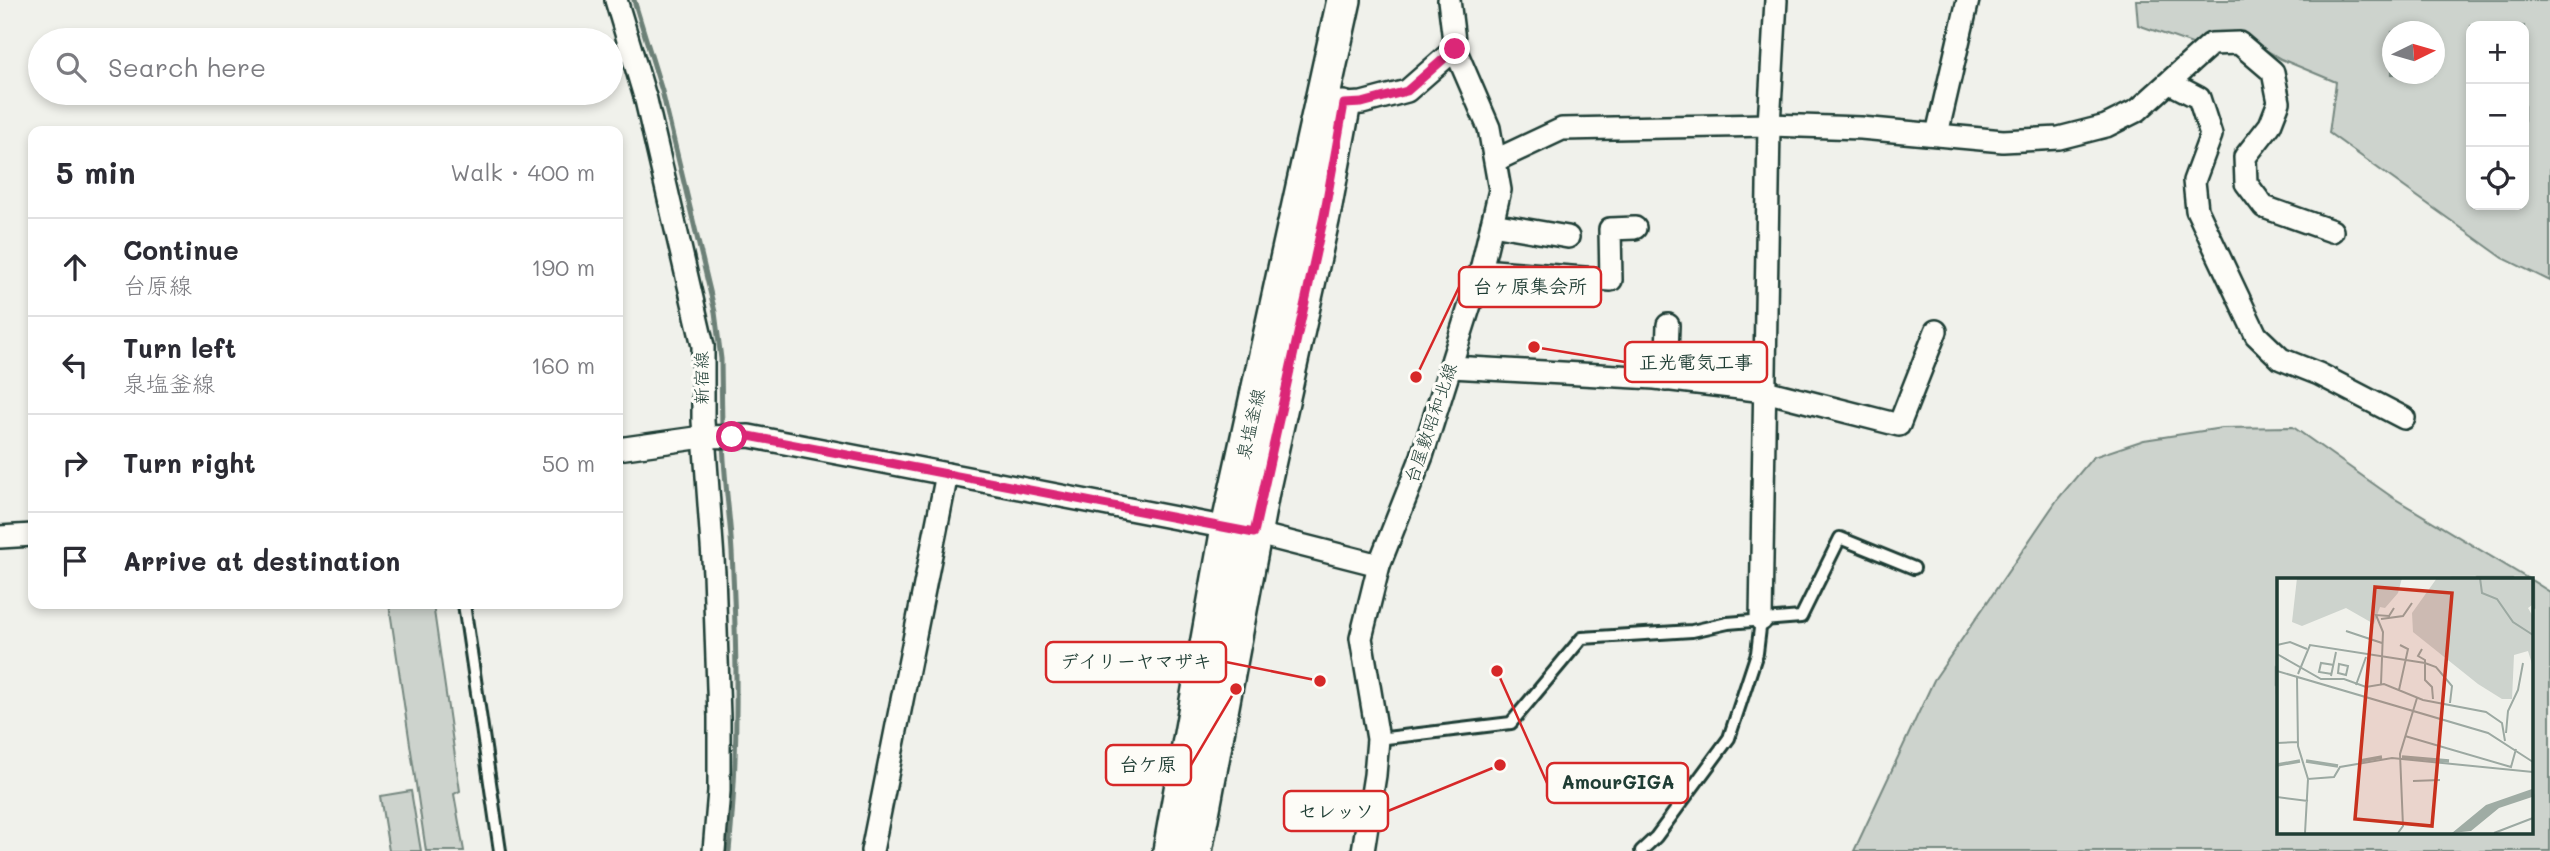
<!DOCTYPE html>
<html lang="en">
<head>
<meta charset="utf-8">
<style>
	body { margin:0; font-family:Mali,"Klee One",sans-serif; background:#f2f2f3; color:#2b2b33 }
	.controls { position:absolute; right:21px; top:21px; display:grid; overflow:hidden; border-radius:14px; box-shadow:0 4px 10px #0003 }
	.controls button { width:63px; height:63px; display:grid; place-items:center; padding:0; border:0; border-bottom:2px solid #e1e1e2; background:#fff; color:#2b2b33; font:35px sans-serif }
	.compass { position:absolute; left:2382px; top:21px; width:63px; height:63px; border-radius:50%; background:#fff; box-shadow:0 4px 10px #0003; rotate:85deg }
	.stop { position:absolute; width:21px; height:21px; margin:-16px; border:5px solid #db2777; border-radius:50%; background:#fff }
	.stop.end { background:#db2777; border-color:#fff; box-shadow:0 2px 7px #0008 }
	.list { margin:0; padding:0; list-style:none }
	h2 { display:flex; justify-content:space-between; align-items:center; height:91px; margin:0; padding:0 28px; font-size:30px }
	h2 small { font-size:23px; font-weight:400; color:#7c7c81 }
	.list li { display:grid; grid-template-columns:46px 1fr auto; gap:21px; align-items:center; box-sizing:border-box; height:98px; padding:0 28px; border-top:2px solid #e1e1e2 }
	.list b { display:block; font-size:26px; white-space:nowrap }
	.list p { margin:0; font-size:23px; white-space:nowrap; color:#7c7c81 }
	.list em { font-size:23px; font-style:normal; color:#7c7c81 }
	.icon { flex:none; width:38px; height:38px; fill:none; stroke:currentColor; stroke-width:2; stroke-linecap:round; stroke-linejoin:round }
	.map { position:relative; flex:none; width:2550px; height:851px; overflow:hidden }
	.search { position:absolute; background:#fff; box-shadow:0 4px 10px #0003; left:28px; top:28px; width:595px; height:77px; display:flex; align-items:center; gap:18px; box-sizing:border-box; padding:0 24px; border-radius:38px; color:#7c7c81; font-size:26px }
	.panel { position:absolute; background:#fff; box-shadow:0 4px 10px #0003; left:28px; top:126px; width:595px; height:483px; border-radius:14px }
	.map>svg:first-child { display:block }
	.green { fill:#cdd3cd; stroke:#768880; stroke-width:2; fill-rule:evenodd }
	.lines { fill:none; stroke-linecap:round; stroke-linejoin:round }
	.stream { stroke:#6c8077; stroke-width:5 }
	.service-casing { stroke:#1f3d34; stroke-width:16 }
	.minor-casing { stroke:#1f3d34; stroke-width:26 }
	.primary-casing { stroke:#1f3d34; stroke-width:38 }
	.service { stroke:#fdfcf7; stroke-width:10 }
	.minor { stroke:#fdfcf7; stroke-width:21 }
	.primary { stroke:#fdfcf7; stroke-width:33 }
	.route { stroke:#db2777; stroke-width:9 }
	.labels { text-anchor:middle; stroke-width:6; stroke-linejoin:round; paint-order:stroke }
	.street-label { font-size:18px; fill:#1f3d34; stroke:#fdfcf7 }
	.inset-river { fill:none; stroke:#9faca4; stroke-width:3.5 }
	.inset-road { fill:none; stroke:#9ca9a2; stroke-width:2 }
	.view { fill:#c8321e; fill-opacity:0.15; stroke:#c8321e; stroke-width:3.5 }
	.inset-edge { fill:none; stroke:#1f3d34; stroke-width:3.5 }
	.leader { fill:none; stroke:#d62828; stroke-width:2.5 }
	.callout-dot { fill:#d62828; stroke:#fdfcf7; stroke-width:2.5 }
	.callout { fill:#fdfcf7; stroke:#d62828; stroke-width:2.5 }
	.callout-label { font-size:19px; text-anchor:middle; font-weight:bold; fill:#1f3d34 }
</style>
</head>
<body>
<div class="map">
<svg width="2550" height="851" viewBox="0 0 2550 851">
	<rect width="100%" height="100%" fill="#f0f1eb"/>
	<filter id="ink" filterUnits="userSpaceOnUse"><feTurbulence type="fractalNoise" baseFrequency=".0143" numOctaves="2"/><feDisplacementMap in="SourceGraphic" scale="14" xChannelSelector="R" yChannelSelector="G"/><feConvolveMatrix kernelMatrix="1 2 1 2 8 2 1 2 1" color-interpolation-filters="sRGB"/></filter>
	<g filter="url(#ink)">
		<g class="green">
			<path d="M2136 0H2550V281L2503 258 2329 133 2336 82 2281 59 2259 46 2238 37 2195 45 2138 25ZM2471 26H2524V205H2471ZM2392 32H2434V74H2392Z"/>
			<polygon points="2293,427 2392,497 2530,580 2279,580 2279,832 2531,832 2531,580 2550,592 2550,851 1854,851 1934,680 2057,500 2093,457 2144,440 2222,428"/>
			<polygon points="389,604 433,604 460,791 454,794 464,851 426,851"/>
			<polygon points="411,791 421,851 389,851 380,796"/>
		</g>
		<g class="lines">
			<g class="stream">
				<polyline points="634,0 662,91 715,312 721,359 722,430"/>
				<path d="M723 440C724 478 730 515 732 552 737 652 739 752 729 851"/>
			</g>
			<g class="service-casing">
				<g id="service">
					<polyline points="464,604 500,851"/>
					<polyline points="1378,739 1511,723 1582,638 1692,631 1728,623 1801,617 1840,538 1914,568"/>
					<polyline points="1641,851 1656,837 1729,738 1757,653 1761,620"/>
				</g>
			</g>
			<g class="minor-casing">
				<g id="minor">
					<polyline points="616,0 646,100 703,346 703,421 714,573 719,717 719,791 714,851"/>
					<polyline points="2170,83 2199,98 2211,135 2194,181 2197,210 2256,335 2281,359 2319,374 2404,418"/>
					<polyline points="1344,104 1362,103 1407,91 1455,49"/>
					<polyline points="1937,134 1968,0"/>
					<polyline points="1496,160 1562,129 1769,125 1861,128 2003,141 2059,138 2106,126 2138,110 2211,44 2239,43 2273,72 2279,102 2270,125 2245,157 2246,183 2264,207 2332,231"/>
					<polyline points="1492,224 1568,237"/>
					<polyline points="1481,270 1611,280 1610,229 1635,228"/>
					<polyline points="1451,367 1655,378 1765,391 1899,425 1936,331"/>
					<polyline points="1666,380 1668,325"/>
					<polyline points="618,449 703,437 749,436 1254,533 1379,565"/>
					<polyline points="0,537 33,535"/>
					<polyline points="1761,620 1769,125 1776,0"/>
					<polyline points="872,851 947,474"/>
					<polyline points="1363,851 1375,775 1378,739 1361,638 1379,565 1422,456 1481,270 1500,190 1489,128 1455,49 1449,0"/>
				</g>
			</g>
			<g class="primary-casing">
				<g id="primary">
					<polyline points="1170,851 1228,528 1344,0"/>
					<polyline points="1195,851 1262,492 1323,216 1343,108"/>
				</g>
			</g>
			<use href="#service" class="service"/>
			<use href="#minor" class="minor"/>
			<use href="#primary" class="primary"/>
		</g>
	</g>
	<g class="lines" filter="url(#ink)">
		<polyline class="route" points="732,437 749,436 1254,533 1324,216 1344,104 1362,103 1407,91 1455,49"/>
	</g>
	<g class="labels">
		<g class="street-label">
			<text transform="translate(702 378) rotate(-90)" y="6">新宿線</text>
			<text transform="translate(1431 423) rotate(-71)" y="6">台屋敷昭和北線</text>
			<text transform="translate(1251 424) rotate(-77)" y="6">泉塩釜線</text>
		</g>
	</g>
	<g transform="translate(2277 578)">
		<rect width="256" height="256" fill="#f0f1eb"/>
		<path d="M20 0H125L121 15 108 30 103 29 97 46 69 30 25 48 15 44ZM160 0H255V27L251 30 255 37V86L251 73 237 77 235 121H225L201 106 136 54 135 35Z" fill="#cdd3cd"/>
		<path d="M255 211V219L222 230 194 253 175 255 209 227Z" fill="#9faca4"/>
		<path class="inset-river" d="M125 179 172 183M29 183 61 188M83 183 105 179M0 187 23 183"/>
		<path class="inset-road" d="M203 0 205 15 220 21 236 44 256 57M104 41 126 38 135 25M69 53 105 65M0 67 13 64 30 71M145 71 141 78 148 82V102L155 109 156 121M0 76 44 101H67L89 109 107 106 146 122 209 134 225 145 228 163M62 86 71 88 69 97 61 95ZM0 93 211 155 256 184M21 96 33 67 148 85 159 89 175 108 173 125M55 96 42 94 44 85 57 87M54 98 59 74M20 99 21 168 31 201 57 199 63 189 115 180 256 194M104 106 106 54 99 37 112 38 117 30M79 107 89 79M122 112 131 71 123 67M229 155 231 133 241 112 246 85M128 158 234 189 239 171M0 165 21 164M136 203 163 202M0 219 31 223M28 255 31 201M121 255 126 248 123 176 140 120M217 255 256 240"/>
		<path class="view" d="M98 9 175 15 155 248 78 241Z"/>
		<rect width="256" height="256" class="inset-edge"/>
	</g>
	<path class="leader" d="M1416 377L1459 287M1534 347L1625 362M1320 681L1226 662M1236 689L1191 765M1497 671L1547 783M1500 765L1388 811"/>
	<g class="callout-dot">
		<circle cx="1416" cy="377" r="7"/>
		<circle cx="1534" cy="347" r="7"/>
		<circle cx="1320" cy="681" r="7"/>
		<circle cx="1236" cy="689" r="7"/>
		<circle cx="1497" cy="671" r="7"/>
		<circle cx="1500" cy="765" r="7"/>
	</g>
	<g class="callout">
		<rect x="1459" y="267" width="142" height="40" rx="7"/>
		<rect x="1625" y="342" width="142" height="40" rx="7"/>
		<rect x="1046" y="642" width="180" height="40" rx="7"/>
		<rect x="1106" y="745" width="85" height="40" rx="7"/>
		<rect x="1547" y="763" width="141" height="40" rx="7"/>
		<rect x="1284" y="791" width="104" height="40" rx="7"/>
	</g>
	<g class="callout-label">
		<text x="1530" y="293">台ヶ原集会所</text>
		<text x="1696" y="369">正光電気工事</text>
		<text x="1136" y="668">デイリーヤマザキ</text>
		<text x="1148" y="771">台ケ原</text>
		<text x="1618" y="789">AmourGIGA</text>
		<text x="1336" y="818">セレッソ</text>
	</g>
</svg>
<div class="controls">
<button>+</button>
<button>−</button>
<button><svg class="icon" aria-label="locate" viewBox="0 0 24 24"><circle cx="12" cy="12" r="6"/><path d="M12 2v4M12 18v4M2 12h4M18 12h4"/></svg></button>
</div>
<svg class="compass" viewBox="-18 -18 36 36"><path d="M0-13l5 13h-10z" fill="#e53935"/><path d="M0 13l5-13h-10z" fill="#7c7c81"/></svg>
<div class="stop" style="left:732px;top:437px"></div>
<div class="stop end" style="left:1455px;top:49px"></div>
<div class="search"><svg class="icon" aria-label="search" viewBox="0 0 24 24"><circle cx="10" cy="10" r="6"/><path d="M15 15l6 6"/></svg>Search here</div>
<section class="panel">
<h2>5 min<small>Walk · 400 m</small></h2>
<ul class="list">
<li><svg class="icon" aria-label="ahead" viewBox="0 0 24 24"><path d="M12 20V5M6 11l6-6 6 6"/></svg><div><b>Continue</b><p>台原線</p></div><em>190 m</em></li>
<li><svg class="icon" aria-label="left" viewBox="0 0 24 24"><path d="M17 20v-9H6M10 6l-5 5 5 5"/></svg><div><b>Turn left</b><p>泉塩釜線</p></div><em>160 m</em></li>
<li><svg class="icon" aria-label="right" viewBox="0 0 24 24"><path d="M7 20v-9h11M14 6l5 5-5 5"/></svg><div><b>Turn right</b></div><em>50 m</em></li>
<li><svg class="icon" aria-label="arrive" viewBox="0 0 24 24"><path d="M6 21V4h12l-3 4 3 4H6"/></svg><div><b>Arrive at destination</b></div></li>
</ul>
</section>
</div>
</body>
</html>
